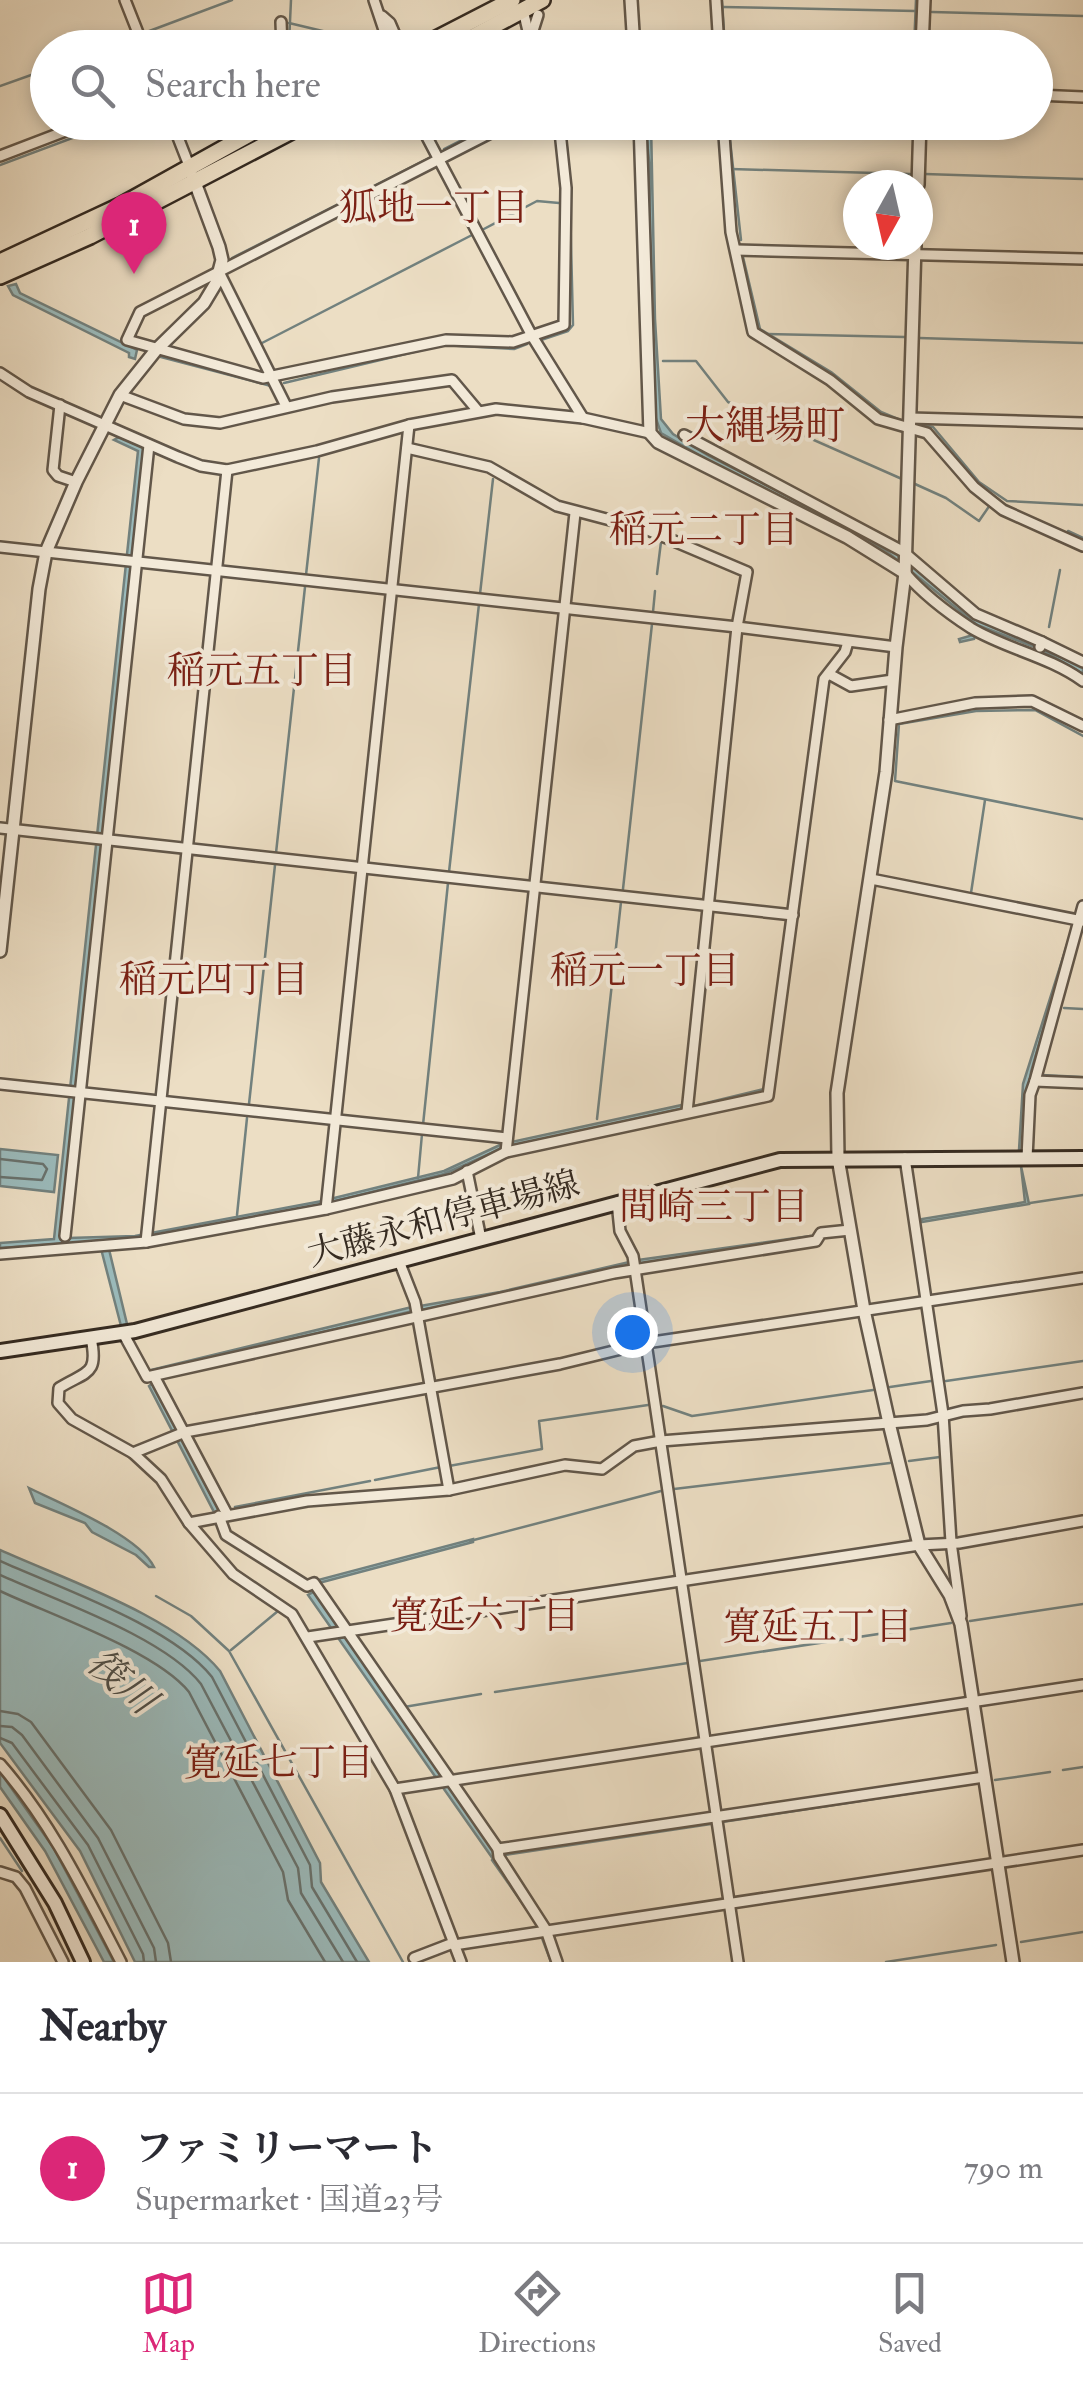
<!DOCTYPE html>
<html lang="en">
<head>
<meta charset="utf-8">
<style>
	body { margin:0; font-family:"IM FELL Double Pica","Noto Serif JP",serif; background:#f7f7f7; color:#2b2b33 }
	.compass { position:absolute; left:843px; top:170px; width:90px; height:90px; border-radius:50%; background:#fff; box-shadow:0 5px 15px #0003; rotate:188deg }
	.you { position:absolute; left:632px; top:1332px; width:35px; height:35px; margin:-25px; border:8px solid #fff; border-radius:50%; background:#1a73e8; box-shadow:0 0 0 15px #1a73e833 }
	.badge { display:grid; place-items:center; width:65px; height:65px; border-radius:50%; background:#db2777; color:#fff; font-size:32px; font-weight:700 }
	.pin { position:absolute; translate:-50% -82px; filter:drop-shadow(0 2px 5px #0008) }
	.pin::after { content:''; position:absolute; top:52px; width:35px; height:30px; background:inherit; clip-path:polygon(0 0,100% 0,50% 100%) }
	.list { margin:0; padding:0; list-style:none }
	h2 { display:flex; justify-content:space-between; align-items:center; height:130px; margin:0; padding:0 40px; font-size:42px }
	h2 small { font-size:32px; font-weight:400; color:#7c7c81 }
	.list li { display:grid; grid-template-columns:65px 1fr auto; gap:30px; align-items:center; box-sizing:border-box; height:150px; padding:0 40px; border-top:2px solid #e1e1e2 }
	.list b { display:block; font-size:38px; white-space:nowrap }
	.list p { margin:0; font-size:32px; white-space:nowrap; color:#7c7c81 }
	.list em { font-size:32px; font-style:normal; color:#7c7c81 }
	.icon { flex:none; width:55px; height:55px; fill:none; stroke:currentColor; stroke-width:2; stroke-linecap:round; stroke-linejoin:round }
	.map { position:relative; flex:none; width:1083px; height:1962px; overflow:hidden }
	.search { position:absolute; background:#fff; box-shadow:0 5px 15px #0003; left:30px; right:30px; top:30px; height:110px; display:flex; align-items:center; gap:25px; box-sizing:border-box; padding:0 35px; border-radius:55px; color:#7c7c81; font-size:38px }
	.sheet { height:280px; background:#fff }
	nav { display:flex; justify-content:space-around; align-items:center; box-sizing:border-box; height:140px; border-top:2px solid #e1e1e2; background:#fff; font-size:28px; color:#7c7c81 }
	nav a { display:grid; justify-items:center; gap:5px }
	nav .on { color:#db2777 }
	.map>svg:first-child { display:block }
	.water { fill:#9bbbbc; stroke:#72817e; stroke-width:2.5 }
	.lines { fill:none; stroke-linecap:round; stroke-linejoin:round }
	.shore { stroke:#68726e; stroke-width:2.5 }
	.stream { stroke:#72817e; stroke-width:2.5 }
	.minor-casing { stroke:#62574a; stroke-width:14 }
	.tertiary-casing { stroke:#62574a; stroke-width:16 }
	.secondary-casing { stroke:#342a21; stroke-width:18 }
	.trunk-casing { stroke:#342a21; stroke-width:20 }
	.minor { stroke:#f3ead9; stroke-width:9 }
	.tertiary { stroke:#f3ead9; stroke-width:11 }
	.secondary { stroke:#f3ead9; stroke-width:12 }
	.trunk { stroke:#ecdec4; stroke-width:15 }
	.labels { text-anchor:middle; stroke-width:8; stroke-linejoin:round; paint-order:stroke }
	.street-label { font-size:35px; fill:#342a21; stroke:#f3ead9 }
	.neighbourhood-label { font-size:38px; fill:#7a1f14; stroke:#f3ead9 }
	.water-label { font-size:38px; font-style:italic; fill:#4e4e48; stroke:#f3ead9 }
	.quarter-label { font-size:40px; fill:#7a1f14; stroke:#f3ead9 }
</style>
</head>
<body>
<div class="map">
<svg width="1083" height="1962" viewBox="0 0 1083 1962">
	<rect width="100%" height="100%" fill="#ecdec4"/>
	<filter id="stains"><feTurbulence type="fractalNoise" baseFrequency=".002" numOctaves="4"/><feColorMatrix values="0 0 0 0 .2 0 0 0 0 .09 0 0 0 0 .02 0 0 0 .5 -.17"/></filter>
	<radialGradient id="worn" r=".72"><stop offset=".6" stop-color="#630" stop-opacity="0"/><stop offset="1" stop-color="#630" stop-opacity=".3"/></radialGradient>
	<g class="water">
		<polygon points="645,123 651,123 655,319 661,419 673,434 709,456 890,547 972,616 1071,658 1083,666 1083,674 1042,650 980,626 974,639 960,642 959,639 973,635 977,625 886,551 718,466 661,433 655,416 649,281 650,169"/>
		<polygon points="16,284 20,293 137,350 135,359 129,357 129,353 13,295 8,286"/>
		<polygon points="121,436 145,448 68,1238 135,1236 322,1201 444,1171 502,1144 682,1105 681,1109 503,1148 444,1174 319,1205 152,1236 107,1241 127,1324 121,1326 99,1241 0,1248 0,1243 54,1239 138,451 114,440"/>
		<polygon points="1072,929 1031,1072 1024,1150 1019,1150 1023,1084"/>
		<polygon points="0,1149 58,1155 54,1192 0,1186"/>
		<polygon points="1021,1166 1029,1204 922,1222 922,1219 1025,1202"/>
		<polygon points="811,1236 812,1240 421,1310 420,1306 500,1292 638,1260"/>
		<polygon points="412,1307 413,1311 151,1372 151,1370"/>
		<polygon points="153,1383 219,1511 214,1512 149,1386"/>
		<path d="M29 1488C62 1504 139 1536 154 1567H149L136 1555 92 1532 85 1523 35 1503Z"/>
		<polygon points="473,1539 473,1542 319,1583 318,1580"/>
		<path d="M0 1550C66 1580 175 1616 220 1671L320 1863 321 1882 369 1962H135L80 1851 0 1743Z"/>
		<polygon points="315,1591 495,1853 493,1859 308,1595"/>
		<polygon points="0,1772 53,1847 114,1962 104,1962 45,1851 0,1787"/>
	</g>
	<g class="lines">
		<g class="shore">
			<polyline points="0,1159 43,1164 47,1169 42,1180 0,1177"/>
			<path d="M0 1561C62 1589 171 1626 212 1677L310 1865 312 1887 357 1962"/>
			<path d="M0 1575C57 1601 164 1637 201 1684L298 1868 301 1893 343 1962"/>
			<path d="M0 1591C51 1615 156 1651 189 1692L283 1872 288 1900 325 1962"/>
			<polyline points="0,1711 18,1714 31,1722 111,1830 168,1943 171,1962"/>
			<polyline points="0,1726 12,1727 22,1735 98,1838 154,1948 156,1962"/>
			<polyline points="0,1738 12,1743 88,1845 143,1954 144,1962"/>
		</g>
		<g class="stream">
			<polyline points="722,0 725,48"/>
			<polyline points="723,7 915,11"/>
			<polyline points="932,12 1083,16"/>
			<polyline points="289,23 373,43"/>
			<polyline points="144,33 232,0"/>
			<polyline points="289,43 291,0"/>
			<polyline points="105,48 134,37"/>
			<polyline points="538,48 538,29"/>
			<polyline points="914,48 916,0"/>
			<polyline points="0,86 48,69"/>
			<polyline points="1036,100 1083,102"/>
			<polyline points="565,122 570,189"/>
			<polyline points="728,122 741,240"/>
			<polyline points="444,149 497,122"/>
			<polyline points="0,165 115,122"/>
			<polyline points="731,169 910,174"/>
			<polyline points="925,174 1083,179"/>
			<polyline points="482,230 537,201 559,203"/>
			<polyline points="743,257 760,329 831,372 881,412 898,419"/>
			<polyline points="232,258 431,157"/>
			<polyline points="228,301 248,339"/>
			<polyline points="767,334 905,337"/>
			<polyline points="919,338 1083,343"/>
			<polyline points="541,340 568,331 573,325 570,202"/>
			<polyline points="262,343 472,235"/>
			<polyline points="161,357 271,386"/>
			<polyline points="663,361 696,361 728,402 902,479"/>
			<polyline points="284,383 443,345 514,349 527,344"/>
			<polyline points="919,424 933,427 979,482 1007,501 1083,505"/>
			<polyline points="915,484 946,498 979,521 990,505"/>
			<polyline points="1068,531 1083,538"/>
			<polyline points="657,574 661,542"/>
			<polyline points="306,575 319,458"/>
			<polyline points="480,594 493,479"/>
			<polyline points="653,612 655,591"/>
			<polyline points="1049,627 1060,570"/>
			<polyline points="836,672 851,652"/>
			<polyline points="1083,736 1035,710 976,711 899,724 895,781 1083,819"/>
			<polyline points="276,853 305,587"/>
			<polyline points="449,872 479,604"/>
			<polyline points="623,889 652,624"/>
			<polyline points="971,893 985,800"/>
			<polyline points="789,908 798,840"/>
			<polyline points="1064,1008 1083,1009"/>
			<polyline points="1041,1075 1083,1077"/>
			<polyline points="249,1104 275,865"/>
			<polyline points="694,1106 764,1089 787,920"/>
			<polyline points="597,1119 621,902"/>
			<polyline points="423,1125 448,883"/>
			<polyline points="418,1178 422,1134"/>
			<polyline points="1030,1203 1083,1195"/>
			<polyline points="237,1215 247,1118"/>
			<polyline points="946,1381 1083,1361"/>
			<polyline points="890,1387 931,1381"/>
			<polyline points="663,1406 692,1416 873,1390"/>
			<polyline points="909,1461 940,1457"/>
			<polyline points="449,1466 542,1449 539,1421 648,1405"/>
			<polyline points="375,1480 441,1467"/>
			<polyline points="674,1489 890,1463"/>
			<polyline points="235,1507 370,1481"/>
			<polyline points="470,1541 661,1491"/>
			<polyline points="156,1596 191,1616 229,1651 403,1962"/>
			<polyline points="970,1621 1083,1604"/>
			<polyline points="231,1650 278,1611"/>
			<polyline points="700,1661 951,1623"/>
			<polyline points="495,1692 688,1663"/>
			<polyline points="404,1707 481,1694"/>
			<polyline points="1063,1770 1083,1767"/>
			<polyline points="995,1780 1050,1772"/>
			<polyline points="722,1822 972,1784"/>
			<polyline points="0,1838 22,1871"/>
			<polyline points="505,1855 711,1824"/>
			<polyline points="492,1860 537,1924"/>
			<polyline points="542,1938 551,1962"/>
			<polyline points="1021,1942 1083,1932"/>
			<polyline points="886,1962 996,1945"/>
		</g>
		<g class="minor-casing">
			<g id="minor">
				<polyline points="125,0 144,48"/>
				<polyline points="374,0 390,48"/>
				<polyline points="716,0 719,48"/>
				<polyline points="523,10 532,48"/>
				<polyline points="382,16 390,23 399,44"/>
				<polyline points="281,22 282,48"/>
				<polyline points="532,34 538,15"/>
				<polyline points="1036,95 1083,97"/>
				<polyline points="172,122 190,168"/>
				<polyline points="419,122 532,336 583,418"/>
				<polyline points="512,122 140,312 127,340 263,378 446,340 513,342 564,325 566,188 559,122"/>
				<polyline points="723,122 731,232 753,332 830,380 878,419 927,433 974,487 1003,510 1083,546"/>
				<polyline points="0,156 89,122"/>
				<polyline points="736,250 1083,259"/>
				<polyline points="219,272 286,406"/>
				<polyline points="0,373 29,392 178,457 201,466 227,470 317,451 409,425 496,409 583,418 650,433"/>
				<polyline points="120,395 184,419 220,423 332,397 452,380 478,411"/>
				<polyline points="60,405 53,470 58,476 76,482"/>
				<polyline points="910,418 1083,423"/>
				<polyline points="684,435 906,553"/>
				<polyline points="407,448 489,467 557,506 648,530 747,572 737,627 687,1112"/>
				<polyline points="0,547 737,627 896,647"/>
				<polyline points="906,554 976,614 1042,642"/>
				<path d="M905 573C923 594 948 613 971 628 1006 649 1048 656 1083 681"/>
				<polyline points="1040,647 1042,642 1083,662"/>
				<polyline points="829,674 851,686 893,680"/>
				<polyline points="889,720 975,703 1032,701 1083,726"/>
				<polyline points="0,828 793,915"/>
				<polyline points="871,879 1083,921"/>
				<polyline points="1083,906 1035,1081 1083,1083"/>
				<polyline points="0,1084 507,1138"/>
				<polyline points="506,1152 575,513"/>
				<polyline points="905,1158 943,1414 951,1542 961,1616"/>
				<polyline points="1027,1158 1030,1095 1035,1081"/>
				<polyline points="467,1171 481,1239"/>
				<polyline points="617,1202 620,1231 633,1256 635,1269 738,1962"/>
				<polyline points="326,1209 409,425"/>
				<polyline points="65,1236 149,445"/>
				<polyline points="146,1242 227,470"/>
				<polyline points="0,1254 146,1242 326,1209 453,1179 506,1152 768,1096 824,679 845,652 848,642"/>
				<polyline points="399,1261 415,1302 449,1490"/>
				<polyline points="123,1333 147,1377 614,1273 816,1241 821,1233 850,1230"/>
				<path d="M91 1338C99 1376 86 1371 59 1388L58 1403 72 1419 133 1453 161 1479 189 1523 233 1574 292 1614 395 1789 461 1962"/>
				<polyline points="154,1376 227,1514"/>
				<polyline points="133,1453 185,1432 560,1364 646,1343 1083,1278"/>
				<polyline points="219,1516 226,1535 307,1586 314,1583 498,1849 499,1857 546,1930 557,1962"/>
				<polyline points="189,1523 307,1501 449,1490 565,1465 602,1469 634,1446 661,1441 927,1420 963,1411 990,1409 1083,1393"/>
				<polyline points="308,1637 919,1545 959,1543 1083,1521"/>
				<path d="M0 1764C52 1823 85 1893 121 1962"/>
				<polyline points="395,1789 1083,1685"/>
				<polyline points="498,1849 984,1777"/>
				<polyline points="0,1872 16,1877 25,1888 63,1962"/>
				<polyline points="454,1945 1083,1850"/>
				<polyline points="414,1958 453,1943"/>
			</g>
		</g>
		<g class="tertiary-casing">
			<g id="tertiary">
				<polyline points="631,0 634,48"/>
				<polyline points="922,48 924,0"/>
				<polyline points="640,122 650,433 658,442 847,537 905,573"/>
				<polyline points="918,185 920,122"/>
				<polyline points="915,245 905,573 896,647 886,772 837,1093 838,1158 864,1310 889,1423 919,1545 950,1595 961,1624 1013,1962"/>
				<polyline points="0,951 39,589 46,552 76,482 120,395 156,350 204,303 216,283 222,260 219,247 193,177"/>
			</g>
		</g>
		<g class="secondary-casing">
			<g id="secondary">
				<polyline points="0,1351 135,1331 780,1160 1083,1158"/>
				<polyline points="0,1815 55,1903 83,1962"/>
			</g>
		</g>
		<g class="trunk-casing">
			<g id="trunk">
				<polyline points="419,48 512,0"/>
				<polyline points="452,48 542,0"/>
				<polyline points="0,262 122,205 271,122"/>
				<polyline points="0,276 90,236 309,122"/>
			</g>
		</g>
		<use href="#minor" class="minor"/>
		<use href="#tertiary" class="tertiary"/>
		<use href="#secondary" class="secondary"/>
		<use href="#trunk" class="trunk"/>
	</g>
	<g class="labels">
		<g class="street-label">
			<text transform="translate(443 1218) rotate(-15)" y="12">大藤永和停車場線</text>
		</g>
		<g class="neighbourhood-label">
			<text x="434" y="220">狐地一丁目</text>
			<text x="704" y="542">稲元二丁目</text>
			<text x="262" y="683">稲元五丁目</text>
			<text x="645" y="983">稲元一丁目</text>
			<text x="214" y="992">稲元四丁目</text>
			<text x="714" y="1219">間崎三丁目</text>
			<text x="485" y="1628">寛延六丁目</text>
			<text x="818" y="1639">寛延五丁目</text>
			<text x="279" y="1775">寛延七丁目</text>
		</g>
		<g class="water-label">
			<text transform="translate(122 1681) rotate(41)" y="13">筏川</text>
		</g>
		<g class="quarter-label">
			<text x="765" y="439">大縄場町</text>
		</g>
	</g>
	<rect width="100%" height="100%" filter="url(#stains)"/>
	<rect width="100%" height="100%" fill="url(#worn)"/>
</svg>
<svg class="compass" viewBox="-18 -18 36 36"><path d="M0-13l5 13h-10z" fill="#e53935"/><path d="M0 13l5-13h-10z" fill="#7c7c81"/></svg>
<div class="you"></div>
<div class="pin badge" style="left:134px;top:274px">1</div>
<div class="search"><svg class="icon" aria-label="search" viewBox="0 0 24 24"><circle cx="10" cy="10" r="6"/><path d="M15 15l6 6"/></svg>Search here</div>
</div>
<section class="sheet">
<h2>Nearby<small></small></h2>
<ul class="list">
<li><span class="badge">1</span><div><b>ファミリーマート</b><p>Supermarket · 国道23号</p></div><em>790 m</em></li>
</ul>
</section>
<nav>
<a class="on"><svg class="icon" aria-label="map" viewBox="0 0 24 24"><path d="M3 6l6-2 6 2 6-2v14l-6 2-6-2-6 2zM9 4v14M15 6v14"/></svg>Map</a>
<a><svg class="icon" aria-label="directions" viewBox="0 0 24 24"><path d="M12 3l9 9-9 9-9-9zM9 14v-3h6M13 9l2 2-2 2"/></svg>Directions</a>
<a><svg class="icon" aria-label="saved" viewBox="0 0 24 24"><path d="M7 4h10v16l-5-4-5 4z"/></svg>Saved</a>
</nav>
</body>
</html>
